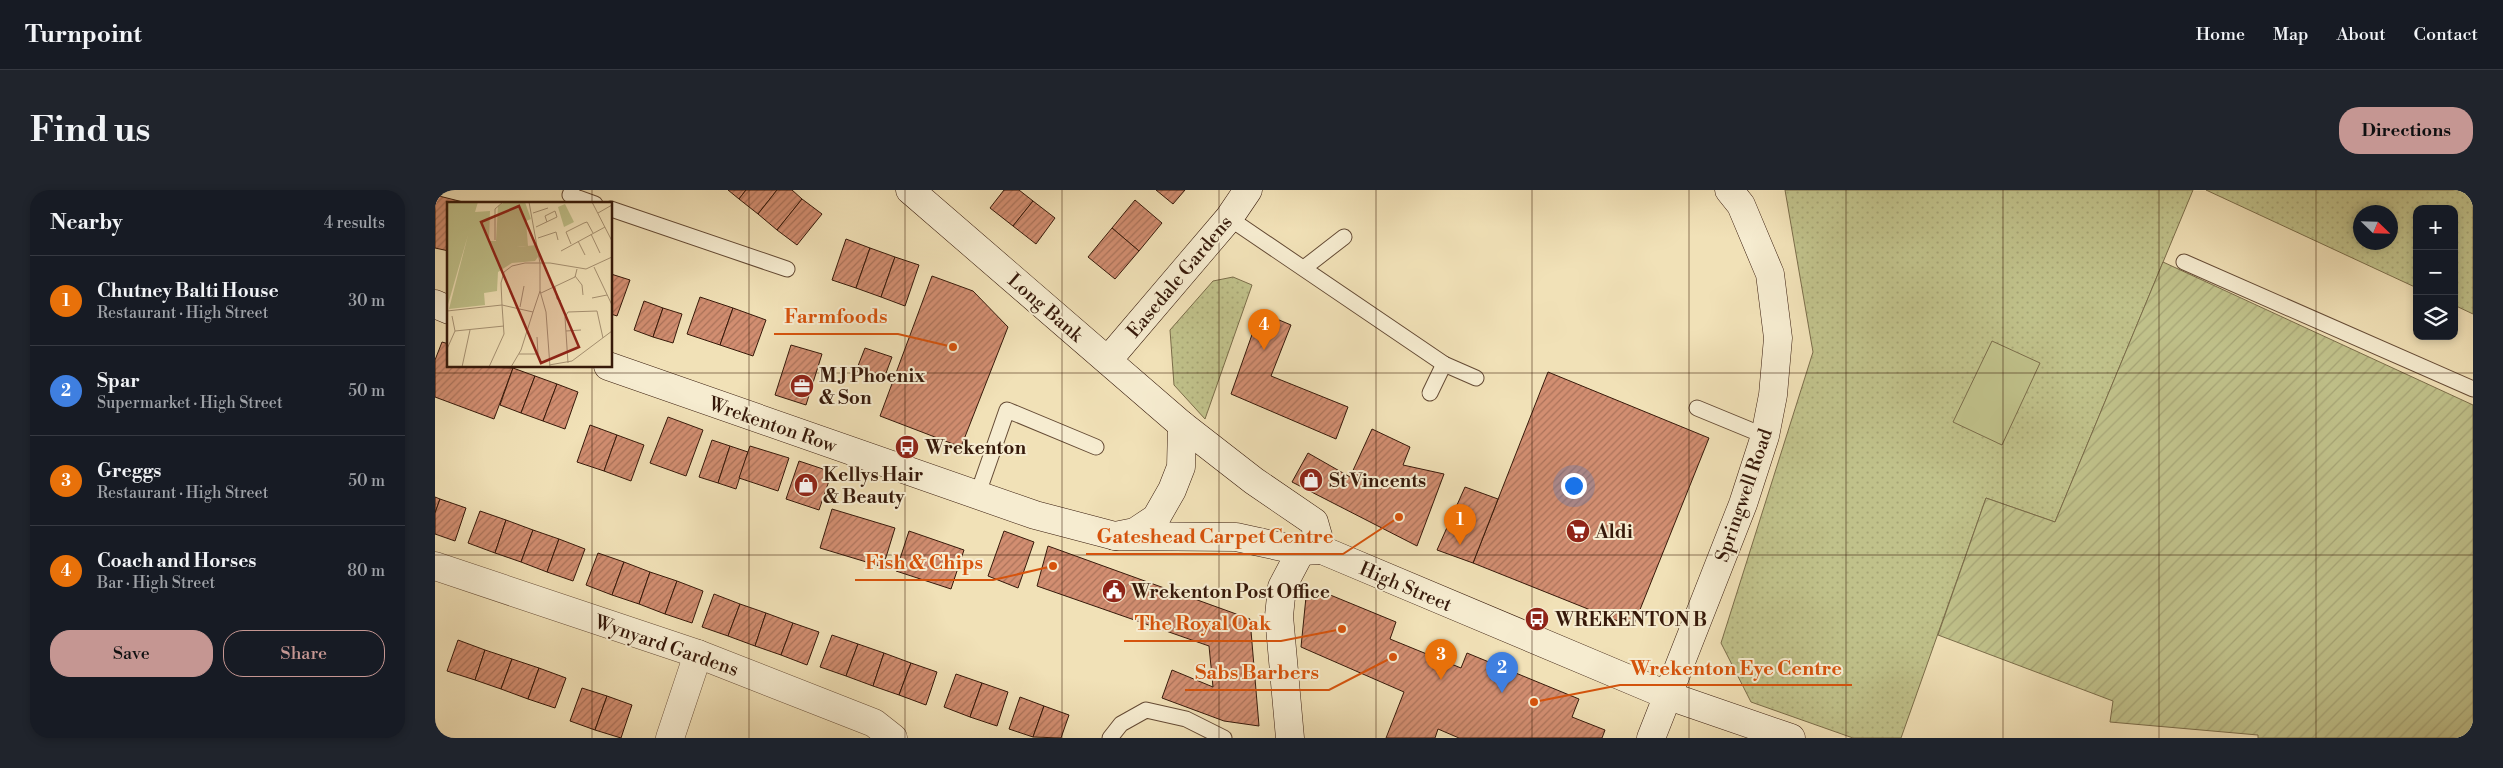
<!DOCTYPE html>
<html lang="en">
<head>
<meta charset="utf-8">
<style>
	body { margin:0; font-family:"Libre Bodoni",serif; background:#20242c; color:#f1f3f6 }
	.controls { position:absolute; right:15px; top:15px; display:grid; overflow:hidden; border-radius:10px; box-shadow:0 2px 8px #0003 }
	.controls button { width:45px; height:45px; display:grid; place-items:center; padding:0; border:0; border-bottom:1px solid #363941; background:#171b24; color:#f1f3f6; font:25px sans-serif }
	.compass { position:absolute; left:1918px; top:15px; width:45px; height:45px; border-radius:50%; background:#171b24; box-shadow:0 2px 8px #0003; rotate:113deg }
	.you { position:absolute; left:1138px; top:295px; width:18px; height:18px; margin:-12px; border:4px solid #fff; border-radius:50%; background:#1a73e8; box-shadow:0 0 0 8px #1a73e833 }
	.badge { display:grid; place-items:center; width:32px; height:32px; border-radius:50%; background:#c59692; color:#fff; font-size:16px; font-weight:700 }
	.pin { position:absolute; translate:-50% -41px; filter:drop-shadow(0 1px 2px #0008) }
	.pin::after { content:''; position:absolute; top:26px; width:18px; height:15px; background:inherit; clip-path:polygon(0 0,100% 0,50% 100%) }
	.list { margin:0; padding:0; list-style:none }
	h2 { display:flex; justify-content:space-between; align-items:center; height:65px; margin:0; padding:0 20px; font-size:21px }
	h2 small { font-size:16px; font-weight:400; color:#9ea1a6 }
	.list li { display:grid; grid-template-columns:32px 1fr auto; gap:15px; align-items:center; box-sizing:border-box; height:90px; padding:0 20px; border-top:1px solid #363941 }
	.list b { display:block; font-size:19px; white-space:nowrap }
	.list p { margin:0; font-size:16px; white-space:nowrap; color:#9ea1a6 }
	.list em { font-size:16px; font-style:normal; color:#9ea1a6 }
	.actions { display:flex; gap:10px; padding:15px 20px }
	.actions a { flex:1; padding:11px 0; border:1px solid #c59692; border-radius:20px; text-align:center; font-size:18px; color:#c59692 }
	.actions .main { background:#c59692; color:#111 }
	.icon { flex:none; width:28px; height:28px; fill:none; stroke:currentColor; stroke-width:2; stroke-linecap:round; stroke-linejoin:round }
	.map { position:relative; flex:none; width:2038px; height:548px; overflow:hidden; border-radius:20px }
	header { display:flex; align-items:center; gap:30px; box-sizing:border-box; height:70px; padding:0 25px; background:#171b24; border-bottom:1px solid #363941 }
	header strong { font-size:24px }
	nav { display:flex; gap:28px; margin-inline-start:auto; font-size:18px }
	.intro { display:flex; align-items:center; justify-content:space-between; box-sizing:border-box; height:120px; padding:0 30px }
	h1 { margin:0; font-size:35px }
	.button { padding:12px 22px; border-radius:20px; background:#c59692; color:#111; font-size:18px; font-weight:700 }
	main { display:flex; gap:30px; padding:0 30px }
	aside { flex:1; background:#171b24; border-radius:20px; box-shadow:0 2px 8px #0003 }
	.map>svg:first-child { display:block }
	.grass { fill:url(#grass-dots); stroke:#7b6d4a; fill-rule:evenodd }
	.garden { fill:url(#garden-furrows); stroke:#7b6d4a }
	.pitch { fill:#c0c18a; stroke:#7b6d4a }
	.building { fill:url(#building-hatch); stroke:#36190a }
	.lines { fill:none; stroke-linecap:round; stroke-linejoin:round }
	.lane-casing { stroke:#654b35; stroke-width:17 }
	.street-casing { stroke:#654b35; stroke-width:29 }
	.secondary-casing { stroke:#36190a; stroke-width:29 }
	.lane { stroke:#f6ecd0; stroke-width:15 }
	.street { stroke:#f6ecd0; stroke-width:28 }
	.secondary { stroke:#f6ecd0; stroke-width:28 }
	.grid { fill:none; stroke:#36190a; stroke-width:1; stroke-opacity:0.55 }
	.labels { text-anchor:middle; stroke-width:4; stroke-linejoin:round; paint-order:stroke }
	.street-label { font-size:19px; fill:#36190a; stroke:#f6ecd0 }
	.poi-label { font-size:19px; font-weight:bold; fill:#36190a; stroke:#f6ecd0; text-anchor:start }
	.inset-road { fill:none; stroke:#a69172; stroke-width:1 }
	.view { fill:#8f2418; fill-opacity:0.15; stroke:#8f2418; stroke-width:2.5 }
	.inset-edge { fill:none; stroke:#36190a; stroke-width:2.5 }
	.leader { fill:none; stroke:#d6530c; stroke-width:2 }
	.callout-dot { fill:#d6530c; stroke:#f6ecd0; stroke-width:2 }
	.callout-label { font-size:20px; text-anchor:middle; font-weight:bold; fill:#d6530c; stroke:#f6ecd0; stroke-width:4; stroke-linejoin:round; paint-order:stroke }
</style>
</head>
<body>
<header>
<strong>Turnpoint</strong>
<nav><a>Home</a><a>Map</a><a>About</a><a>Contact</a></nav>
</header>
<div class="intro"><h1>Find us</h1><a class="button">Directions</a></div>
<main>
<aside>
<h2>Nearby<small>4 results</small></h2>
<ul class="list">
<li><span class="badge" style="background:#e8710a">1</span><div><b>Chutney Balti House</b><p>Restaurant · High Street</p></div><em>30 m</em></li>
<li><span class="badge" style="background:#3f7fe0">2</span><div><b>Spar</b><p>Supermarket · High Street</p></div><em>50 m</em></li>
<li><span class="badge" style="background:#e8710a">3</span><div><b>Greggs</b><p>Restaurant · High Street</p></div><em>50 m</em></li>
<li><span class="badge" style="background:#e8710a">4</span><div><b>Coach and Horses</b><p>Bar · High Street</p></div><em>80 m</em></li>
</ul>
<div class="actions"><a class="main">Save</a><a>Share</a></div>
</aside>
<div class="map">
<svg width="2038" height="548" viewBox="0 0 2038 548">
	<defs>
		<pattern id="grass-dots" width="8" height="8" patternUnits="userSpaceOnUse" patternTransform="scale(1.25)"><rect width="8" height="8" fill="#c0c18a"/><path d="M2 2h.1M6 6h.1" fill="none" stroke="#a6a576" stroke-width="1.8" stroke-linecap="round"/></pattern>
		<pattern id="garden-furrows" width="10" height="10" patternUnits="userSpaceOnUse" patternTransform="scale(1.25)"><rect width="10" height="10" fill="#c0c18a"/><path d="M-1 1l2-2M0 10L10 0M9 11l2-2" fill="none" stroke="#a6a576"/></pattern>
		<pattern id="building-hatch" width="6" height="6" patternUnits="userSpaceOnUse" patternTransform="scale(1.25)"><rect width="6" height="6" fill="#d28e71"/><path d="M-1 1l2-2M0 6l6-6M5 7l2-2" fill="none" stroke="#ab735b"/></pattern>
	</defs>
	<rect width="100%" height="100%" fill="#f1e1b7"/>
	<filter id="stains"><feTurbulence type="fractalNoise" baseFrequency=".004" numOctaves="4"/><feColorMatrix values="0 0 0 0 .2 0 0 0 0 .09 0 0 0 0 .02 0 0 0 .5 -.17"/></filter>
	<radialGradient id="worn" r=".72"><stop offset=".6" stop-color="#630" stop-opacity="0"/><stop offset="1" stop-color="#630" stop-opacity=".3"/></radialGradient>
	<g class="grass">
		<polygon points="1350,0 1758,0 1620,332 1551,308 1466,548 1418,548 1316,512 1286,453 1378,162"/>
		<path d="M1771 0H2038V124L2019 115V19H1982V98ZM1926 22H1956V52H1926Z"/>
		<polygon points="798,87 817,95 770,229 739,195 735,140 778,91"/>
	</g>
	<polygon class="garden" points="1728,72 2038,215 2038,548 1823,548 1823,545 1675,532 1678,511 1503,445 1551,308 1620,332"/>
	<polygon class="pitch" points="1557,151 1605,173 1567,255 1518,232"/>
	<g class="building">
		<polygon points="293,0 311,0 304,9"/>
		<polygon points="311,0 342,0 323,24 304,9"/>
		<polygon points="342,0 357,0 367,9 342,40 323,24"/>
		<polygon points="569,0 584,0 598,11 578,36 555,18"/>
		<polygon points="721,0 750,0 738,14"/>
		<polygon points="0,5 28,12 14,14 14,61 0,58"/>
		<polygon points="367,9 387,24 362,55 342,40"/>
		<polygon points="700,10 727,33 704,61 677,38"/>
		<polygon points="598,11 620,28 601,54 578,36"/>
		<polygon points="677,38 704,61 680,89 653,67"/>
		<polygon points="411,49 435,58 421,98 397,90"/>
		<polygon points="435,58 460,67 446,107 421,98"/>
		<polygon points="460,67 484,75 470,116 446,107"/>
		<polygon points="176,84 195,90 182,126 176,124"/>
		<polygon points="497,86 538,101 573,137 526,257 445,226"/>
		<polygon points="265,107 298,118 285,155 252,144"/>
		<polygon points="209,111 228,118 218,147 199,140"/>
		<polygon points="228,118 247,124 238,153 218,147"/>
		<polygon points="298,118 331,130 318,166 285,155"/>
		<polygon points="825,122 856,135 836,186 913,217 901,249 796,204"/>
		<polygon points="7,152 14,154 14,176 78,178 59,229 0,207 0,170"/>
		<polygon points="356,155 387,164 371,215 340,205"/>
		<polygon points="430,158 457,167 448,191 421,181"/>
		<polygon points="78,178 100,186 86,223 65,215"/>
		<polygon points="1113,182 1274,248 1198,437 1038,373"/>
		<polygon points="100,186 122,194 108,231 86,223"/>
		<polygon points="122,194 143,202 130,239 108,231"/>
		<polygon points="233,227 268,240 251,286 215,273"/>
		<polygon points="155,235 182,245 169,281 142,272"/>
		<polygon points="937,239 975,257 968,275 1009,284 982,356 857,292 873,263 915,287"/>
		<polygon points="182,245 209,255 196,291 169,281"/>
		<polygon points="277,250 295,256 283,293 264,287"/>
		<polygon points="295,256 313,262 301,299 283,293"/>
		<polygon points="315,256 354,268 343,301 304,288"/>
		<polygon points="364,271 397,282 384,320 351,309"/>
		<polygon points="1030,297 1063,309 1038,373 1002,360"/>
		<polygon points="0,307 5,309 0,323"/>
		<polygon points="5,309 31,318 20,351 0,344 0,323"/>
		<polygon points="397,319 460,338 448,377 385,358"/>
		<polygon points="45,321 71,330 60,363 33,353"/>
		<polygon points="71,330 98,340 86,372 60,363"/>
		<polygon points="98,340 124,349 112,382 86,372"/>
		<polygon points="474,341 529,360 516,399 461,381"/>
		<polygon points="569,341 599,352 583,398 553,386"/>
		<polygon points="124,349 150,359 138,391 112,382"/>
		<polygon points="613,356 815,429 824,536 789,531 727,508 737,480 778,497 774,456 602,396"/>
		<polygon points="163,363 189,372 177,405 151,395"/>
		<polygon points="189,372 215,382 204,414 177,405"/>
		<polygon points="215,382 242,391 230,424 204,414"/>
		<polygon points="242,391 268,401 257,433 230,424"/>
		<polygon points="876,400 888,402 961,432 955,449 1026,478 1032,463 1144,509 1137,527 1170,540 1167,548 1024,548 1003,539 1000,548 951,548 969,502 866,457 871,407"/>
		<polygon points="279,404 305,414 293,446 267,437"/>
		<polygon points="305,414 331,423 320,456 293,446"/>
		<polygon points="331,423 358,433 346,465 320,456"/>
		<polygon points="358,433 384,442 372,475 346,465"/>
		<polygon points="397,445 423,454 411,486 385,477"/>
		<polygon points="23,450 50,460 40,490 12,481"/>
		<polygon points="423,454 449,463 438,496 411,486"/>
		<polygon points="50,460 77,469 66,499 40,490"/>
		<polygon points="449,463 476,473 464,505 438,496"/>
		<polygon points="77,469 104,478 93,509 66,499"/>
		<polygon points="476,473 502,482 491,515 464,505"/>
		<polygon points="104,478 131,488 120,518 93,509"/>
		<polygon points="521,484 547,493 535,527 509,517"/>
		<polygon points="547,493 573,502 562,536 535,527"/>
		<polygon points="147,498 172,506 160,540 135,531"/>
		<polygon points="172,506 197,515 186,548 160,540"/>
		<polygon points="585,507 609,516 598,547 574,539"/>
		<polygon points="609,516 634,525 626,548 598,547"/>
	</g>
	<g class="lines">
		<g class="lane-casing">
			<g id="lane">
				<polyline points="137,0 135,5 160,14"/>
				<polyline points="176,19 352,79"/>
				<polyline points="794,28 1009,174 1041,188"/>
				<polyline points="1749,72 2038,199"/>
				<polyline points="869,78 909,47"/>
				<polyline points="995,203 1009,174"/>
				<polyline points="1262,218 1330,246"/>
				<polyline points="542,306 572,220 661,257"/>
				<polyline points="675,548 686,534 711,520 751,529 789,548"/>
			</g>
		</g>
		<g class="street-casing">
			<g id="street">
				<polyline points="0,376 263,464 439,533 458,548"/>
				<polyline points="235,548 263,464"/>
			</g>
		</g>
		<g class="secondary-casing">
			<g id="secondary">
				<polyline points="475,0 747,235 819,291 879,332 887,360"/>
				<polyline points="0,114 14,120"/>
				<polyline points="673,170 794,28 813,0"/>
				<polyline points="173,176 600,325 680,346 700,342 721,328 737,300 746,277 747,235"/>
				<polyline points="680,346 801,347 866,361 887,360 1234,506 1356,548"/>
				<polyline points="855,548 844,426 847,397 866,361"/>
				<polyline points="1216,548 1308,314 1330,246 1338,205 1343,148 1335,84 1306,15 1294,0"/>
			</g>
		</g>
		<use href="#lane" class="lane"/>
		<use href="#street" class="street"/>
		<use href="#secondary" class="secondary"/>
	</g>
	<path class="grid" d="M157 0V14M314 0V548M470 0V548M627 0V548M784 0V548M941 0V548M1097 0V548M1254 0V548M1411 0V548M1568 0V548M1724 0V548M1881 0V548M157 176V548M0 183H2038M0 365H2038"/>
	<defs>
		<g id="office-disc" transform="scale(1.25)"><circle r="9.5" fill="#8f2418" stroke="#f6ecd0"/><path d="M-6-3h4V-5.5h4V-3h4V5H-6ZM-1-4.5V-3h2v-1.5ZM-6 0V1H6V0Z" fill="#fff"/></g>
		<g id="bus-disc" transform="scale(1.25)"><circle r="9.5" fill="#8f2418" stroke="#f6ecd0"/><path d="M-5-6H5V4H4V6H2V4H-2V6H-4V4H-5ZM-3.5-4V0h7V-4ZM-3.5 1.2v1.5H-2V1.2ZM2 1.2v1.5H3.5V1.2Z" fill="#fff"/></g>
		<g id="shop-disc" transform="scale(1.25)"><circle r="9.5" fill="#8f2418" stroke="#f6ecd0"/><path d="M-5-2.5h2.3a2.7 3.5 0 0 1 5.4 0H5L5.5 6h-11ZM-1.5-2.5h3a1.5 2.3 0 0 0-3 0Z" fill="#fff"/></g>
		<g id="supermarket-disc" transform="scale(1.25)"><circle r="9.5" fill="#8f2418" stroke="#f6ecd0"/><path d="M-6-5.5h2.5l.6 2H6L4.5 2H-2.5L-4.4-4H-6ZM-1.5 3.2a1.3 1.3 0 1 0 .1 0ZM3 3.2a1.3 1.3 0 1 0 .1 0Z" fill="#fff"/></g>
		<g id="civic-disc" transform="scale(1.25)"><circle r="9.5" fill="#8f2418" stroke="#f6ecd0"/><path d="M-.6-6.5H3V-4.5H.6V-3L4-1V1h2V6H-6V1h2V-1L-.6-3ZM-1.2 2.5V6h2.4V2.5Z" fill="#fff"/></g>
	</defs>
	<g fill-rule="evenodd">
		<use href="#office-disc" x="367" y="196"/>
		<use href="#bus-disc" x="472" y="257"/>
		<use href="#shop-disc" x="876" y="290"/>
		<use href="#shop-disc" x="371" y="295"/>
		<use href="#supermarket-disc" x="1143" y="341"/>
		<use href="#civic-disc" x="679" y="401"/>
		<use href="#bus-disc" x="1102" y="429"/>
	</g>
	<g class="labels">
		<g class="street-label">
			<text transform="translate(744 86) rotate(-50)" y="7">Easedale Gardens</text>
			<text transform="translate(611 117) rotate(41)" y="7">Long Bank</text>
			<text transform="translate(338 234) rotate(19)" y="7">Wrekenton Row</text>
			<text transform="translate(1308 305) rotate(-71)" y="7">Springwell Road</text>
			<text transform="translate(971 396) rotate(23)" y="7">High Street</text>
			<text transform="translate(232 455) rotate(19)" y="7">Wynyard Gardens</text>
		</g>
		<g class="poi-label">
			<text x="384" y="192">M J Phoenix<tspan x="384" dy="22">&amp; Son</tspan></text>
			<text x="490" y="264">Wrekenton</text>
			<text x="388" y="291">Kellys Hair<tspan x="388" dy="22">&amp; Beauty</tspan></text>
			<text x="894" y="297">St Vincents</text>
			<text x="1160" y="348">Aldi</text>
			<text x="696" y="408">Wrekenton Post Office</text>
			<text x="1120" y="436">WREKENTON B</text>
		</g>
	</g>
	<g transform="translate(12 12)">
		<rect width="165" height="165" fill="#f1e1b7"/>
		<path d="M0 0H31L28 10 43 9 42 39H70V45L90 43 91 55 88 59 65 61 51 70 50 89 37 91 38 103 2 107 21 33 0 106Z" fill="#c0c18a"/>
		<path d="M58 0H78L84 17 79 19 81 44 70 45 69 39H49L51 4Z" fill="#c0c18a"/>
		<path d="M118 2 127 20 117 25 111 5ZM18 68 37 72 30 101 11 96Z" fill="#c0c18a"/>
		<path class="inset-road" d="M82 0 93 61M145 0 165 39M86 11 101 6M151 11 165 3M89 25 110 15 108 9 98 14 100 20M144 32 153 51M91 36 109 30 111 38M48 38V7L56 0M131 39 138 53M124 42 119 30 137 21 140 20 146 31M114 49 158 25M147 65 165 103M128 74 135 83 136 93M108 85 110 97 114 99M93 89 99 110 103 165M94 91 128 75 130 67M145 96 160 93M73 105 77 84M0 109 55 103 57 132 42 165M86 110 93 89V61M5 114 8 129M119 129 134 128M0 147 8 129 57 124M72 152H91L90 135M121 161 118 115 121 110 150 109 156 136M102 163 125 159 165 129M15 165 23 128M64 165 74 148 86 110 55 103 54 81 57 70 65 64 78 61H103L139 67 165 55"/>
		<path class="view" d="M72 4 132 145 94 161 34 20Z"/>
		<rect width="165" height="165" class="inset-edge"/>
	</g>
	<path class="leader" d="M518 157L463 144H339M964 327L908 364H651M618 376L558 390H420M907 439L846 451H689M1099 512L1185 495H1417M958 467L894 500H750"/>
	<g class="callout-dot">
		<circle cx="518" cy="157" r="5"/>
		<circle cx="964" cy="327" r="5"/>
		<circle cx="618" cy="376" r="5"/>
		<circle cx="907" cy="439" r="5"/>
		<circle cx="1099" cy="512" r="5"/>
		<circle cx="958" cy="467" r="5"/>
	</g>
	<g class="callout-label">
		<text x="401" y="133">Farmfoods</text>
		<text x="780" y="353">Gateshead Carpet Centre</text>
		<text x="489" y="379">Fish &amp; Chips</text>
		<text x="768" y="440">The Royal Oak</text>
		<text x="1301" y="485">Wrekenton Eye Centre</text>
		<text x="822" y="489">Sabs Barbers</text>
	</g>
	<rect width="100%" height="100%" filter="url(#stains)"/>
	<rect width="100%" height="100%" fill="url(#worn)"/>
</svg>
<div class="controls">
<button>+</button>
<button>−</button>
<button><svg class="icon" aria-label="layers" viewBox="0 0 24 24"><path d="M12 4l9 5-9 5-9-5zM3 14l9 5 9-5"/></svg></button>
</div>
<svg class="compass" viewBox="-18 -18 36 36"><path d="M0-13l5 13h-10z" fill="#e53935"/><path d="M0 13l5-13h-10z" fill="#9ea1a6"/></svg>
<div class="you"></div>
<div class="pin badge" style="left:1025px;top:355px;background:#e8710a">1</div>
<div class="pin badge" style="left:1067px;top:503px;background:#3f7fe0">2</div>
<div class="pin badge" style="left:1006px;top:490px;background:#e8710a">3</div>
<div class="pin badge" style="left:829px;top:160px;background:#e8710a">4</div>
</div>
</main>
</body>
</html>
